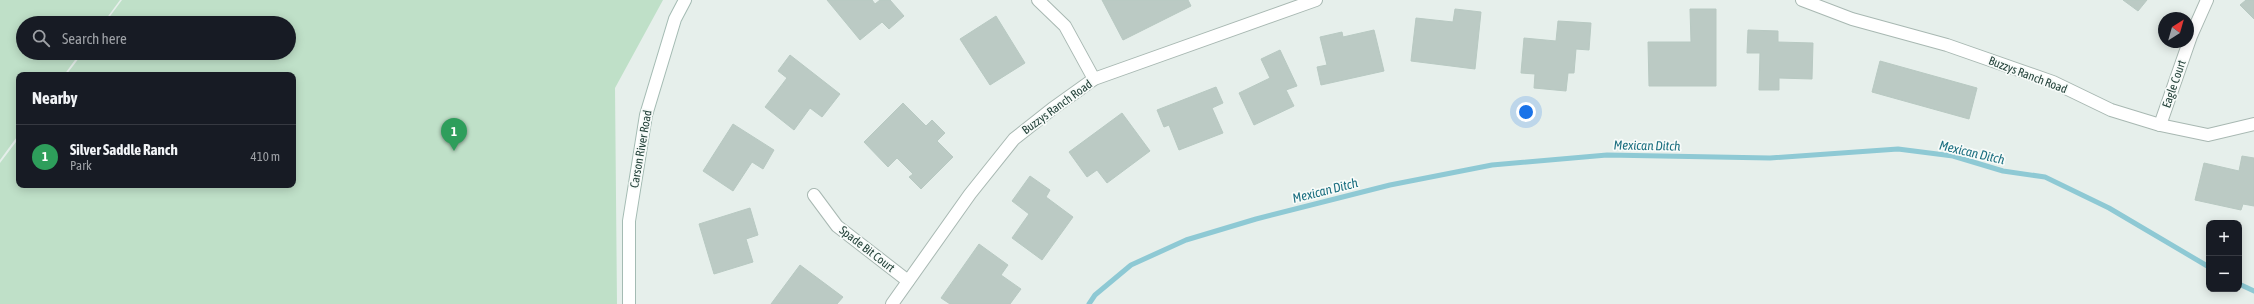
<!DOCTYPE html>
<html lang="en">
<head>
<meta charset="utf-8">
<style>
	body { margin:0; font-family:"Asap Condensed",sans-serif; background:#242831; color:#f1f3f6 }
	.controls { position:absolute; right:12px; bottom:12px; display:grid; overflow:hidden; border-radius:8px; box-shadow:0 2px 10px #0003 }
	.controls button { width:36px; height:36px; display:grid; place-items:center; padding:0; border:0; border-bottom:1px solid #363941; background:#171b24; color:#f1f3f6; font:20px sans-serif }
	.compass { position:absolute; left:2158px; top:12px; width:36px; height:36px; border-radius:50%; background:#171b24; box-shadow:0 2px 10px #0003; rotate:37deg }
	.you { position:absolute; left:1526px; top:112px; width:14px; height:14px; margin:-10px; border:3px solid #fff; border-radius:50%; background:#1a73e8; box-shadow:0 0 0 6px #1a73e833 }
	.badge { display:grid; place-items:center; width:26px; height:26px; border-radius:50%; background:#0f766e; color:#fff; font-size:13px; font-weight:700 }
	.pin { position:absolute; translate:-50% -33px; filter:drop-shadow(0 1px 2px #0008) }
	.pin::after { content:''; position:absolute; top:21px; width:14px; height:12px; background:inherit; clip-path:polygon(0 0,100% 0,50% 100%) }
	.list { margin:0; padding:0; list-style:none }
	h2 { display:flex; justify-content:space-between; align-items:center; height:52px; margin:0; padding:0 16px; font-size:17px }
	h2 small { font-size:13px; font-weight:400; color:#9ea1a6 }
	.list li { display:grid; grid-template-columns:26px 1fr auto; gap:12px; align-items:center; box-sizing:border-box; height:64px; padding:0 16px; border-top:1px solid #363941 }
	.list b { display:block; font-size:15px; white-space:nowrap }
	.list p { margin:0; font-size:13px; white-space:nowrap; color:#9ea1a6 }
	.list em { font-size:13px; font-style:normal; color:#9ea1a6 }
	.icon { flex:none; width:22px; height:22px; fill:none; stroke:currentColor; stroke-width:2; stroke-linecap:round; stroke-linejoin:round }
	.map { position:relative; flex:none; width:2254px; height:304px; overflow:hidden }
	.search { position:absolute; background:#171b24; box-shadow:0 2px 10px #0003; left:16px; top:16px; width:280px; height:44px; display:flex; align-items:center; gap:10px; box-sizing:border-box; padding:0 14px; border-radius:22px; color:#9ea1a6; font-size:15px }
	.panel { position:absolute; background:#171b24; box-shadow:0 2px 10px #0003; left:16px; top:72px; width:280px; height:116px; border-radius:8px }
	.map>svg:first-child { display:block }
	.green { fill:#bfe0c8 }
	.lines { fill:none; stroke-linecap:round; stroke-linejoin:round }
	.stream { stroke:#8ec9d4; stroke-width:5 }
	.building { fill:#bbcac4; stroke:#b8c9c2 }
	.street-casing { stroke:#a8b8b2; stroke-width:14 }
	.secondary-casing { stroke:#a4bbb3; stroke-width:14 }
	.street { stroke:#fff; stroke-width:12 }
	.secondary { stroke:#fff; stroke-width:12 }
	.labels { text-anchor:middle; stroke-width:3.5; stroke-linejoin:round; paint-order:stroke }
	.street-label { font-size:12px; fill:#24423a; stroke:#f7fbf9 }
	.water-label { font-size:13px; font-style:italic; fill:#1c6f80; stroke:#f7fbf9 }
</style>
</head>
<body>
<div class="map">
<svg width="2254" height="304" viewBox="0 0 2254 304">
	<rect width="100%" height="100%" fill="#e6efeb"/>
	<g class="green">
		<polygon points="0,0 120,0 103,23 23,23 23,53 80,53 64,75 19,75 19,134 0,160"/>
		<polygon points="122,0 663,0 615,88 617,304 0,304 0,163 19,138 19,185 293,185 293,75 66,75 83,53 289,53 289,23 105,23"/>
	</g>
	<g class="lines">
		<g class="stream">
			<polyline points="2239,284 2254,291"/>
			<polyline points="1089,304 1095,295 1131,265 1186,240 1256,219 1390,185 1492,165 1607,155 1770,158 1898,149 1953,156 2003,171 2045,177 2109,208 2209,267"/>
		</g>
	</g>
	<g class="building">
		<polygon points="827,0 872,0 875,4 880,0 890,0 904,16 889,29 882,22 860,40"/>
		<polygon points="1102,0 1188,0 1191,6 1123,40"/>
		<polygon points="2123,0 2147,0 2138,11"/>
		<polygon points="2246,0 2254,0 2254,19 2240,5"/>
		<polygon points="1455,9 1481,12 1475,69 1411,61 1416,18 1453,22"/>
		<polygon points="1690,9 1716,9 1716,86 1649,86 1648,42 1691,42"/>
		<polygon points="996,16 1025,63 990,85 960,39"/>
		<polygon points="1558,21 1591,23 1589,50 1576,49 1574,73 1568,73 1566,91 1534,88 1535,74 1521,73 1524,38 1556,41"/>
		<polygon points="1374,30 1384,71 1321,85 1317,67 1327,65 1320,37 1342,32 1343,37"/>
		<polygon points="1748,30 1778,31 1778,42 1813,43 1812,79 1779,78 1779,90 1759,90 1760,53 1747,53"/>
		<polygon points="1280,50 1297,86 1286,90 1294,106 1254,125 1239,93 1270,78 1261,59"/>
		<polygon points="790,55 840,94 822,117 810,108 794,130 765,107 787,78 778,71"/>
		<polygon points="1880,61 1977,88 1969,119 1872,92"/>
		<polygon points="1216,87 1223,103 1212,108 1223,133 1179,150 1169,125 1164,127 1157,110"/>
		<polygon points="903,103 926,126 932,120 945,133 937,141 953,157 921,189 909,177 913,174 897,158 888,167 864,142"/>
		<polygon points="1122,113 1150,151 1107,183 1097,170 1087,177 1069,152"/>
		<polygon points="733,124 774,150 763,169 752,162 733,191 703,171"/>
		<polygon points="2242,156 2254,158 2254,206 2243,204 2241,210 2195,200 2204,163 2239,171"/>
		<polygon points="1030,176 1050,190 1046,197 1073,217 1042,260 1012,238 1029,214 1012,201"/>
		<polygon points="750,208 758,235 746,239 753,262 714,274 699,224"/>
		<polygon points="979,244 1008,265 1001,275 1021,289 1010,304 950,304 941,298"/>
		<polygon points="800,265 843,297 837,304 771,304"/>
	</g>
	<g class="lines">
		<g class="street-casing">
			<g id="street">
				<polyline points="1038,0 1065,26 1094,79"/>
				<polyline points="1802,0 1852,19 1947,45 2053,82 2111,110 2160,125 2208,135 2254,124"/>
				<polyline points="2160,125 2191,36 2207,0"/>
				<polyline points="814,195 837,226 908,281"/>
				<polyline points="892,304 970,194 1014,139 1052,109 1094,79 1316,0"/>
			</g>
		</g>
		<g class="secondary-casing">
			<polyline id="secondary" points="629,304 629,221 646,115 675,19 685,0"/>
		</g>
		<use href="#street" class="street"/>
		<use href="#secondary" class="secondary"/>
	</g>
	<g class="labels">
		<g class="street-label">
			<text transform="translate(2028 75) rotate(21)" y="4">Buzzys Ranch Road</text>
			<text transform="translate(2174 84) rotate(-71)" y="4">Eagle Court</text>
			<text transform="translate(1057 107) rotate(-36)" y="4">Buzzys Ranch Road</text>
			<text transform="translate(641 149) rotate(-80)" y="4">Carson River Road</text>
			<text transform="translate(867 249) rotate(38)" y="4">Spade Bit Court</text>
		</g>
		<g class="water-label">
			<text transform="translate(1647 145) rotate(1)" y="5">Mexican Ditch</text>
			<text transform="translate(1972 152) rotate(13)" y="5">Mexican Ditch</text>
			<text transform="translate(1325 190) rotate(-14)" y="5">Mexican Ditch</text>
		</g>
	</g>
</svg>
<div class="controls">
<button>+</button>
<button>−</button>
</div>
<svg class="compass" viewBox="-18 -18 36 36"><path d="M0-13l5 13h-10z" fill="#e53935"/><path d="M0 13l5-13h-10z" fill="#9ea1a6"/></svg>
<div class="you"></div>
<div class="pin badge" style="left:454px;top:151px;background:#2e9e5b">1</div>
<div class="search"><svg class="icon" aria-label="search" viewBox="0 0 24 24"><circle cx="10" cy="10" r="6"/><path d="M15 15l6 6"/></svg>Search here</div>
<section class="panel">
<h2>Nearby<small></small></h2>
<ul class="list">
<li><span class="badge" style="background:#2e9e5b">1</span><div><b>Silver Saddle Ranch</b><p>Park</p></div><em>410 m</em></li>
</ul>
</section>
</div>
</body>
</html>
